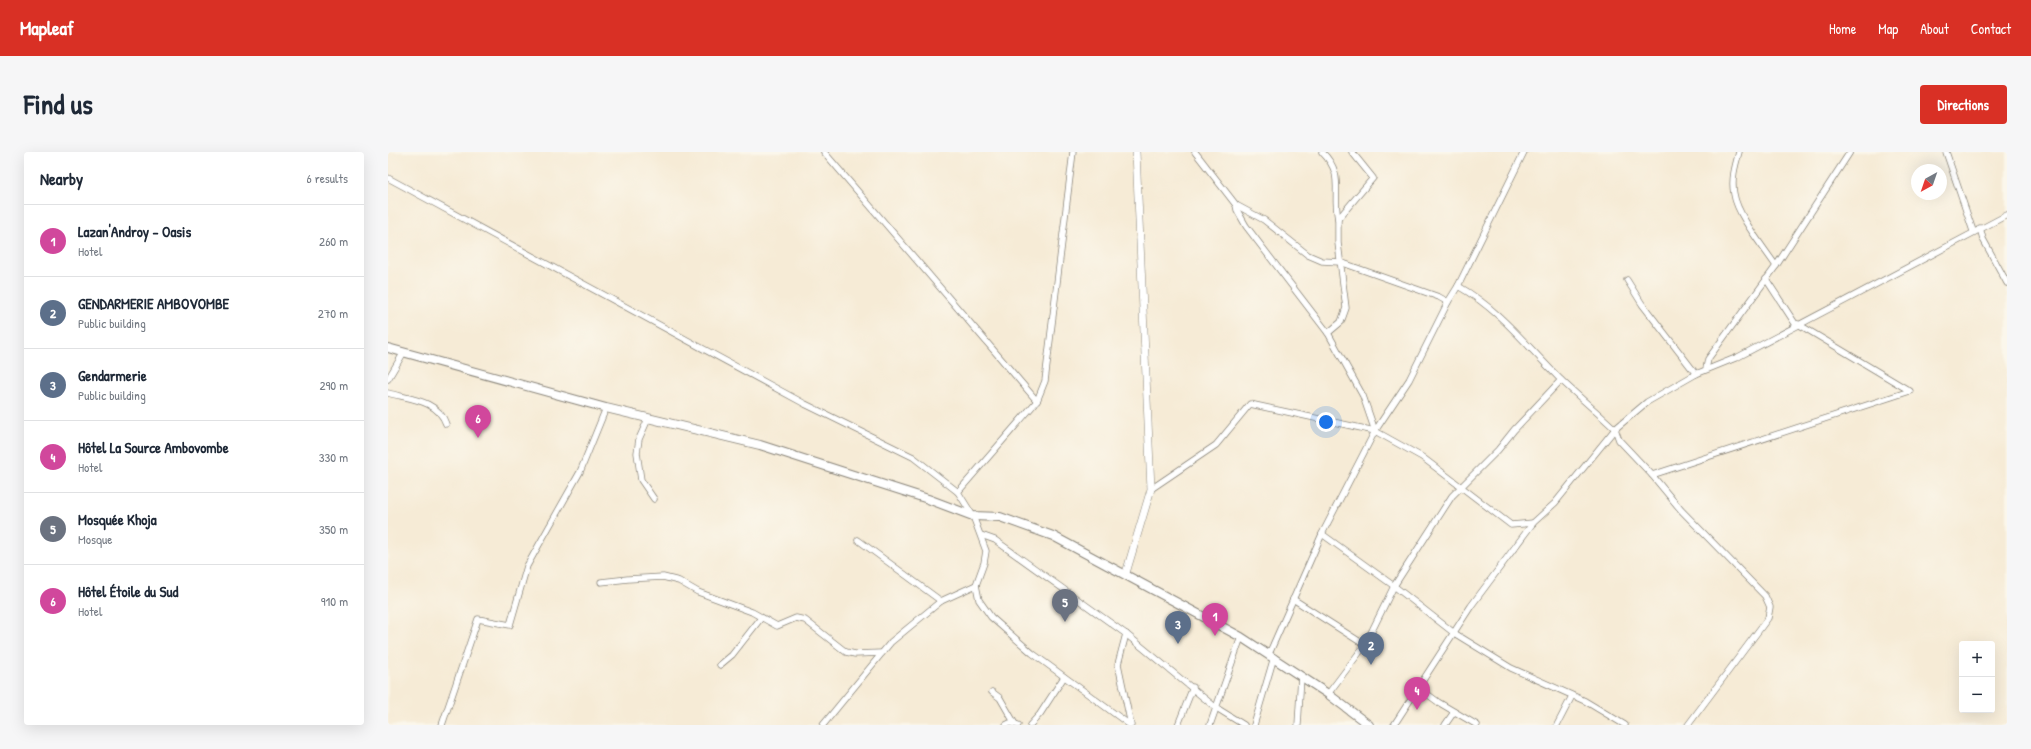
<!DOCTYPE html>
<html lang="en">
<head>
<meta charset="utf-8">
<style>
	body { margin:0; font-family:"Patrick Hand",sans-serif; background:#f6f6f7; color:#1f2937 }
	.controls { position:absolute; right:12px; bottom:12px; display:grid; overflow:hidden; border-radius:4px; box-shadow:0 4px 16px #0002 }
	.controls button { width:36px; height:36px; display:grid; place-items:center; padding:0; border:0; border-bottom:1px solid #e0e1e3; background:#fff; color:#1f2937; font:20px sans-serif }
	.compass { position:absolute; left:1523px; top:12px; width:36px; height:36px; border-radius:50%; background:#fff; box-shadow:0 4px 16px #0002; rotate:220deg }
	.you { position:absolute; left:938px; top:270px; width:14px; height:14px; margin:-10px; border:3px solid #fff; border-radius:50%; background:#1a73e8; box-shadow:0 0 0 6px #1a73e833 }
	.badge { display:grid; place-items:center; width:26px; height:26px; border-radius:50%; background:#d93025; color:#fff; font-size:13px; font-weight:700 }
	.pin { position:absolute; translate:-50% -33px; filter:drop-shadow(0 1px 2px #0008) }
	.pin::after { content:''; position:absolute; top:21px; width:14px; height:12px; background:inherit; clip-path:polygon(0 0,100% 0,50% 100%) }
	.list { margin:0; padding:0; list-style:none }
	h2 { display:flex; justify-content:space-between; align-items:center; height:52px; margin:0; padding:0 16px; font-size:17px }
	h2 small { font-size:13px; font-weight:400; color:#747a83 }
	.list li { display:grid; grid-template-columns:26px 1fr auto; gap:12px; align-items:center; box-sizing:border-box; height:72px; padding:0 16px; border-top:1px solid #e0e1e3 }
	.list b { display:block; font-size:15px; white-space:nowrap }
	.list p { margin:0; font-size:13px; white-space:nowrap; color:#747a83 }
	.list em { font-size:13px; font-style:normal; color:#747a83 }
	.map { position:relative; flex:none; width:1619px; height:573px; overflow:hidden; border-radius:4px }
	header { display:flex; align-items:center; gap:24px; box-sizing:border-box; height:56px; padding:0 20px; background:#d93025; color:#fff }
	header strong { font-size:19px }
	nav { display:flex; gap:22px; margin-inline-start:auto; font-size:14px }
	.intro { display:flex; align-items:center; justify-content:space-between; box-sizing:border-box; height:96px; padding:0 24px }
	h1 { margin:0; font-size:28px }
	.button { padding:10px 18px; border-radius:4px; background:#d93025; color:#fff; font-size:14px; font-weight:700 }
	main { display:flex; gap:24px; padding:0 24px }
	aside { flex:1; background:#fff; border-radius:4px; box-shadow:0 4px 16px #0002 }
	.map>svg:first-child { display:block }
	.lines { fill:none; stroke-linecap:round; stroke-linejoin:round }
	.minor-casing { stroke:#898479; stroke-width:7 }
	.tertiary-casing { stroke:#898479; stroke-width:8 }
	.secondary-casing { stroke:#898479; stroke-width:10 }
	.minor { stroke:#fff; stroke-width:5.5 }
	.tertiary { stroke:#fff; stroke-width:7 }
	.secondary { stroke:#fff; stroke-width:8 }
</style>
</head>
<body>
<header>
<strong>Mapleaf</strong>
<nav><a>Home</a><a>Map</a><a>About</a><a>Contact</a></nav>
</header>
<div class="intro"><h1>Find us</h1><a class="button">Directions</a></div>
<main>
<aside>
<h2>Nearby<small>6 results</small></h2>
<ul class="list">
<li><span class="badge" style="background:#d1479c">1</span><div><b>Lazan'Androy - Oasis</b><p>Hotel</p></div><em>260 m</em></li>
<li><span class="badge" style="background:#5c6f8a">2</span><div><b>GENDARMERIE AMBOVOMBE</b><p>Public building</p></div><em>270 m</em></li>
<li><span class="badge" style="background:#5c6f8a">3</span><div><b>Gendarmerie</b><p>Public building</p></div><em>290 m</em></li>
<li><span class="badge" style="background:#d1479c">4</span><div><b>Hôtel La Source Ambovombe</b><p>Hotel</p></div><em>330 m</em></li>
<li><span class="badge" style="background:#6b7280">5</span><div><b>Mosquée Khoja</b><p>Mosque</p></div><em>350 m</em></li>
<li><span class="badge" style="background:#d1479c">6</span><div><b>Hôtel Étoile du Sud</b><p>Hotel</p></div><em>910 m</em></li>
</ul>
</aside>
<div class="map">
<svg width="1619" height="573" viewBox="0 0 1619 573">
	<rect width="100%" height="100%" fill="#fbf7ec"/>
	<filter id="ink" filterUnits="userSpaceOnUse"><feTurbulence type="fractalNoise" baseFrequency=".025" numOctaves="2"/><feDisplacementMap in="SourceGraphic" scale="8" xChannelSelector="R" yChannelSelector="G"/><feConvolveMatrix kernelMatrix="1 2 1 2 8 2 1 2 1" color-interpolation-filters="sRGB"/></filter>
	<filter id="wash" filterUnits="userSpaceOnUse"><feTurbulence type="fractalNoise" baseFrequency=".012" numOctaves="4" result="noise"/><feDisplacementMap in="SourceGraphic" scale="16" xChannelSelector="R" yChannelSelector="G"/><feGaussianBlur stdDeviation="0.9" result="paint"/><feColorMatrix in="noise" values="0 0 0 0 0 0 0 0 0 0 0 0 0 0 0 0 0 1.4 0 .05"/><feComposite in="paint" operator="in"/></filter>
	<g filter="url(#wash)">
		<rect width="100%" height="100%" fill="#f6ebd6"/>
	</g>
	<g filter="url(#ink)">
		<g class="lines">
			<g class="minor-casing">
				<g id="minor">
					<polyline points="436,0 649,249"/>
					<polyline points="807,0 848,53 876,68 920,103 934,109 952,110 1051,145 1060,150"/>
					<path d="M934 0C957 23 944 38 950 67"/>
					<path d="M1351 0C1347 14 1343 28 1346 42 1349 63 1376 96 1388 114"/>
					<polyline points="1558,0 1585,79"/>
					<polyline points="0,26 417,252 525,305 570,340 585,364 598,399 596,411 588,433 553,449 503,490 435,573"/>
					<polyline points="848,53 849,58 858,74 940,181 975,244 987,279"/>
					<polyline points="1592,76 1595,87 1619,131"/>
					<polyline points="1378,127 1408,173"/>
					<polyline points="1239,128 1254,152 1308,222"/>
					<path d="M1070 134C1111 157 1139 194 1172 227 1190 244 1209 260 1227 277L1231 288 1264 323 1293 358 1377 444 1382 455 1380 466 1300 573"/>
					<polyline points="940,181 953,170 958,156 950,91 950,67 985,26 964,0"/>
					<polyline points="1318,217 1320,207 1388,114 1462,0"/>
					<polyline points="0,227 16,200"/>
					<path d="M0 241C21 247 50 248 58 272"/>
					<polyline points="260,267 251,287 249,301 253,328 266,347"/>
					<polyline points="1264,323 1522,239 1410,172"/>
					<polyline points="763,337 828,293 862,252 987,279 1034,305 1123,373 1145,371"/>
					<polyline points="570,340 649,249 657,229 685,0"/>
					<polyline points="934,382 1006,434 1066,481 1123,516 1197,549 1237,573"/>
					<polyline points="593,383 607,388 738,482 827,555 856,573"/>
					<polyline points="470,388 553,449"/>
					<polyline points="213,430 240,427 275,425 291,429 310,440 364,460 389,474 408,466 417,468 458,500 467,502 494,501"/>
					<polyline points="588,433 591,448 603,465 644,501 742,573"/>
					<polyline points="905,447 977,493"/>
					<polyline points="738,482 730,512 743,573"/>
					<polyline points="881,502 934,382 987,279 1021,228 1060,150 1070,134 1136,0"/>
					<polyline points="332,513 344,503 373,466"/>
					<polyline points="1031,536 1050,550 1089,573"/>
					<polyline points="604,540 612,546 627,572"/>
					<polyline points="940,542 977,493 1006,434 1064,344 1110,298 1126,278 1173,228"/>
					<polyline points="54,573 90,467 122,473 139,414 192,320 218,256"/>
					<polyline points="618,573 622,571 630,573"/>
					<polyline points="642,573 652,562 676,525"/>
					<polyline points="790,573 805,535"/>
					<polyline points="822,573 853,485"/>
					<polyline points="866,573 886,505"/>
					<polyline points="910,573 913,524"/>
					<polyline points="1006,573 1083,454 1145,371 1167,351 1227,277 1259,250 1308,222 1350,205 1619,63"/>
					<polyline points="1057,573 1066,560"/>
					<polyline points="1169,573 1184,544"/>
				</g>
			</g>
			<g class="tertiary-casing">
				<polyline id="tertiary" points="738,421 763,337 748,0"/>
			</g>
			<g class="secondary-casing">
				<polyline id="secondary" points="0,196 218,256 372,293 540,347 585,364 612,365 665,384 853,485 940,542 981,573"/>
			</g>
			<use href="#minor" class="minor"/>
			<use href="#tertiary" class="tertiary"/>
			<use href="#secondary" class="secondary"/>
		</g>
	</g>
</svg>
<div class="controls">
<button>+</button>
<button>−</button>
</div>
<svg class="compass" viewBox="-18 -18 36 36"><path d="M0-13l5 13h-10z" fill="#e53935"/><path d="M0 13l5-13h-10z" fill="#747a83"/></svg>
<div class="you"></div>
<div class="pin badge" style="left:827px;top:484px;background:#d1479c">1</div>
<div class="pin badge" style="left:983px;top:513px;background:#5c6f8a">2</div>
<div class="pin badge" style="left:790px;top:492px;background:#5c6f8a">3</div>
<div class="pin badge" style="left:1029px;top:558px;background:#d1479c">4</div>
<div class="pin badge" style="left:677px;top:470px;background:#6b7280">5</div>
<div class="pin badge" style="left:90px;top:286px;background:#d1479c">6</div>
</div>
</main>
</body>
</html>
